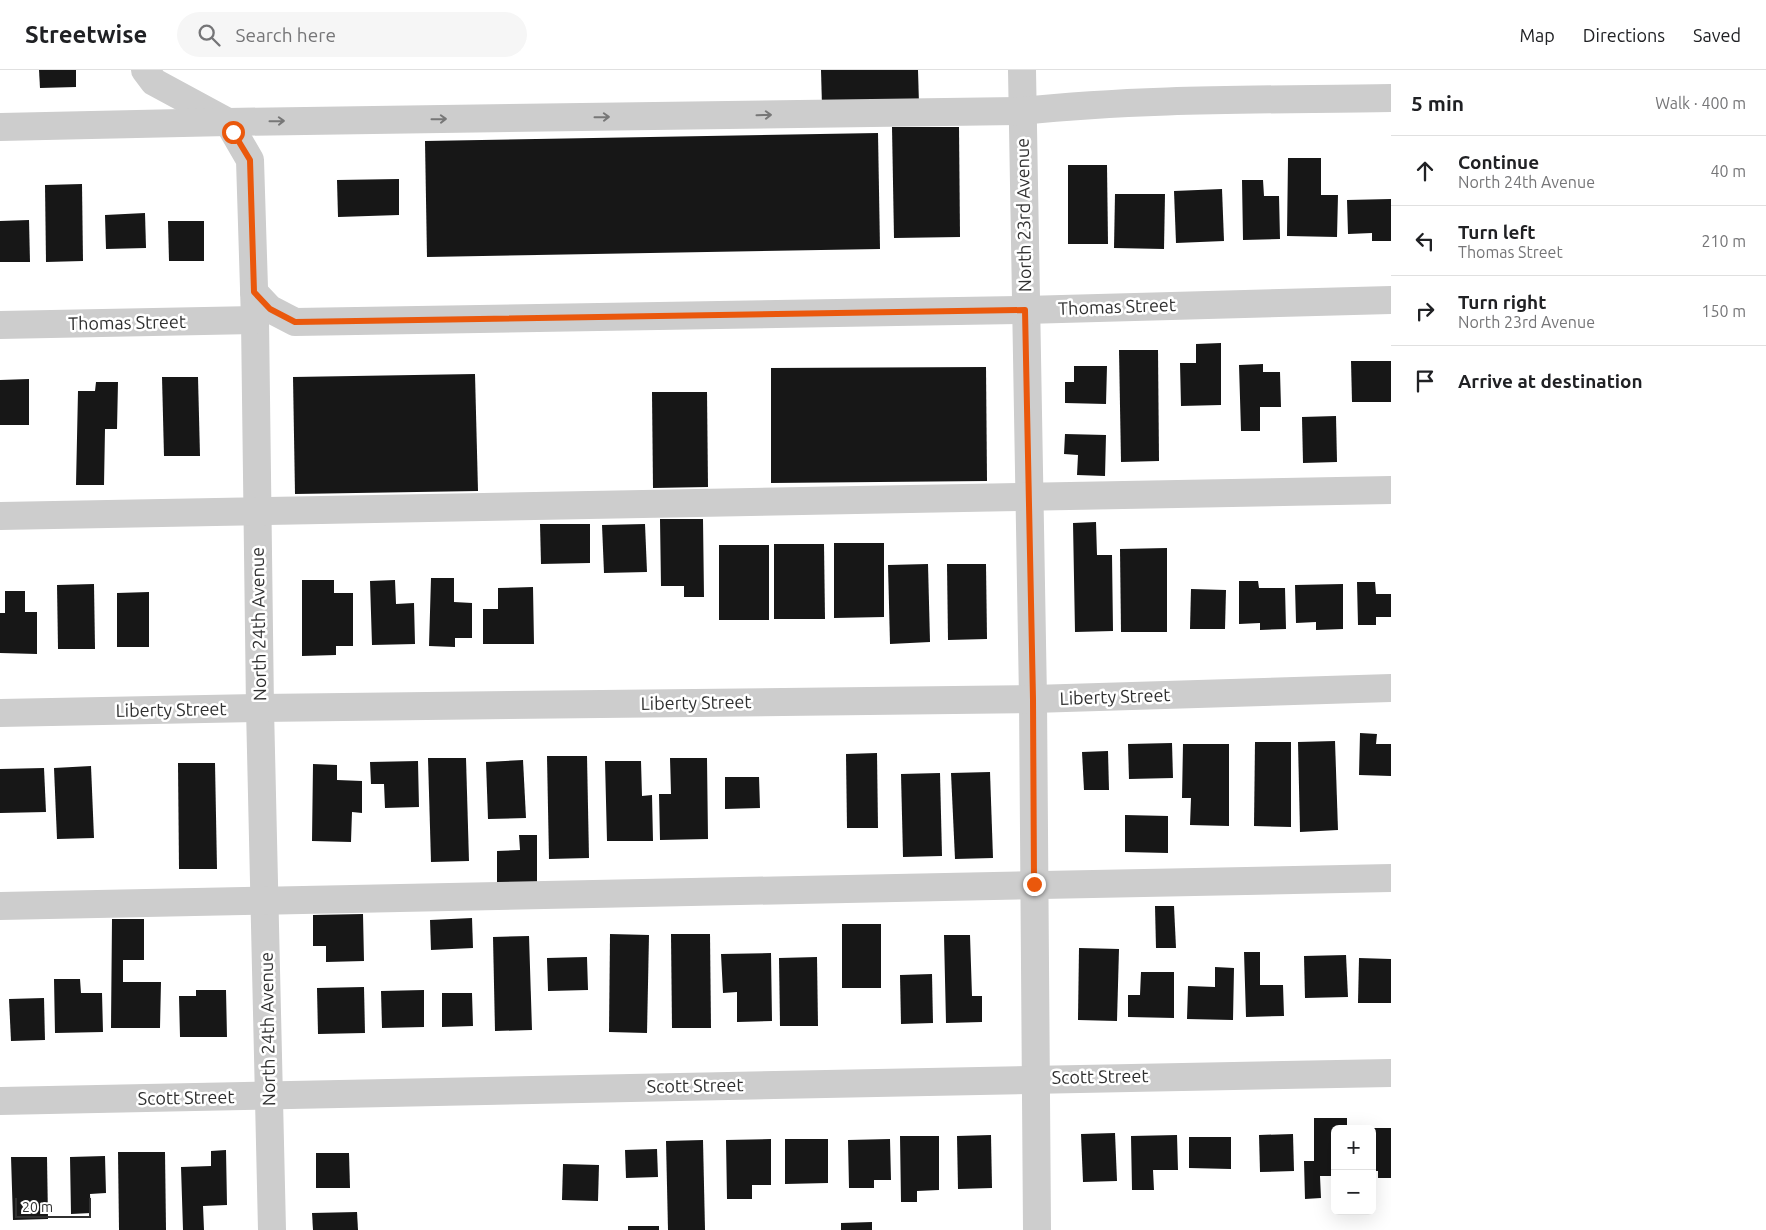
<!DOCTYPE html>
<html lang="en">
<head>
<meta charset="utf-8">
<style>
	body { margin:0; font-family:Ubuntu,sans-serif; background:#f6f6f6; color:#202124 }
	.controls { position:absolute; right:15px; bottom:15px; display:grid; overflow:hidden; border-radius:8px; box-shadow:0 5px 20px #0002 }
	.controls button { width:45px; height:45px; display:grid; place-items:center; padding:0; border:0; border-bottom:1px solid #e0e0e0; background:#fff; color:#202124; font:25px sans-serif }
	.scale { position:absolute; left:15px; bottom:12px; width:76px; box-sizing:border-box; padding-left:5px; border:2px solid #303030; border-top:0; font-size:14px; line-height:18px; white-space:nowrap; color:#303030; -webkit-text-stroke:4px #fff; paint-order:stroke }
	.stop { position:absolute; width:15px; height:15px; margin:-11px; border:4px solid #ea580c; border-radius:50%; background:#fff }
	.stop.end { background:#ea580c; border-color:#fff; box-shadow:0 1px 5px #0008 }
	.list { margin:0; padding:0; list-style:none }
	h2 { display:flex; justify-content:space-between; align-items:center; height:65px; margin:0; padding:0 20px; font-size:21px }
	h2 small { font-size:16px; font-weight:400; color:#757577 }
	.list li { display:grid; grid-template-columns:32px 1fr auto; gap:15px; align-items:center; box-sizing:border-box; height:70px; padding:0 20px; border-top:1px solid #e0e0e0 }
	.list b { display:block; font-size:19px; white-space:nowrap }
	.list p { margin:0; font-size:16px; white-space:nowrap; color:#757577 }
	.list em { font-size:16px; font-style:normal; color:#757577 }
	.icon { flex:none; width:28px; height:28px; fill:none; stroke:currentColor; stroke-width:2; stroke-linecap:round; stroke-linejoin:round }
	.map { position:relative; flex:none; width:1391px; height:1160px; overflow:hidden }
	header { display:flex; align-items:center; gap:30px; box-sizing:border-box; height:70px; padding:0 25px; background:#fff; border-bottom:1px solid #e0e0e0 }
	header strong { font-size:24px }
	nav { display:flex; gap:28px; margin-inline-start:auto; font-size:18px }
	.search { width:350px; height:45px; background:#f6f6f6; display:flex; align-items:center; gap:12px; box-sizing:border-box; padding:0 18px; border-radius:28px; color:#757577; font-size:19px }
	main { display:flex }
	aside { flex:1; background:#fff }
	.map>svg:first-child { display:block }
	.building { fill:#171717 }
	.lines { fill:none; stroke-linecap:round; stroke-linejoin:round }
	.minor { stroke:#cdcdcd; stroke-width:28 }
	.oneway { stroke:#777 }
	.route { stroke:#ea580c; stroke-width:6 }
	.labels { text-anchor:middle; stroke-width:5; stroke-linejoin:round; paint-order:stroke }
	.street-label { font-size:18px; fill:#303030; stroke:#fff }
</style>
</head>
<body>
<header>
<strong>Streetwise</strong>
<div class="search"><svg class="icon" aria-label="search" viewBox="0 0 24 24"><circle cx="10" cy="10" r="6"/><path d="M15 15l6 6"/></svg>Search here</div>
<nav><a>Map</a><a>Directions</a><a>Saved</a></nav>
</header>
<main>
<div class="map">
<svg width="1391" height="1160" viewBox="0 0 1391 1160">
	<rect width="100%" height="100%" fill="#fff"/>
	<g class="building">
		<polygon points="39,0 76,0 76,17 40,18"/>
		<polygon points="821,0 918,0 919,34 822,36"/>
		<polygon points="892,57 959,57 960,167 894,168"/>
		<polygon points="878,63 880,179 427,187 425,71"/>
		<polygon points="1288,88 1321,88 1321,125 1338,125 1337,167 1287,166"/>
		<polygon points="1068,95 1107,95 1108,174 1068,174"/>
		<polygon points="399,109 399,145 338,147 337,110"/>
		<polygon points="1242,110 1263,110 1264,126 1279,126 1280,169 1243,170"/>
		<polygon points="82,114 83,191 46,192 45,115"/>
		<polygon points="1222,119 1224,171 1176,173 1174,121"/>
		<polygon points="1115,124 1165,124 1164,179 1114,178"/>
		<polygon points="1391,129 1391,171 1372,171 1372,163 1348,164 1347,130"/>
		<polygon points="145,143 146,178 106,179 105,145"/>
		<polygon points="29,150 30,192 0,192 0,151"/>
		<polygon points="168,151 204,151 204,191 169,191"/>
		<polygon points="1221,273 1221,335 1181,336 1180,293 1196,293 1196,274"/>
		<polygon points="1119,280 1158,280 1159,391 1121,392"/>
		<polygon points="1351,291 1391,291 1391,332 1352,332"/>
		<polygon points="1263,294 1263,302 1280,302 1281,337 1260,337 1260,361 1241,361 1239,295"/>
		<polygon points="1074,296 1107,296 1106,334 1065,333 1065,312 1074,312"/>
		<polygon points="986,297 987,411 771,413 771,298"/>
		<polygon points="475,304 478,421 295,424 293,307"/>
		<polygon points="162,307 198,307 200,386 164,386"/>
		<polygon points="29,309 29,355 0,355 0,310"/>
		<polygon points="96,312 118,312 117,359 105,359 104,415 76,415 78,321 95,321"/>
		<polygon points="652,322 707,322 708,417 653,418"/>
		<polygon points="1336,346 1337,392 1303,393 1302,347"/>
		<polygon points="1065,364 1106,365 1105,406 1077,405 1078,385 1064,384"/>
		<polygon points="660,449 703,449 704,527 684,527 684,516 661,516"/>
		<polygon points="1096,452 1097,485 1112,485 1113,561 1075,562 1073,453"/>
		<polygon points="540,454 590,454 590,493 541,494"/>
		<polygon points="645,454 647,502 604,503 602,455"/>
		<polygon points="834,473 884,473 884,547 834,548"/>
		<polygon points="774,474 824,474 825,549 774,549"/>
		<rect x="719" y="475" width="50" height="75"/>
		<polygon points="1167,478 1167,562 1121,562 1120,479"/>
		<polygon points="928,494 930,572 890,574 888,495"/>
		<polygon points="947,494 986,494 987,569 948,570"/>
		<polygon points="431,508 454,508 454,532 472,533 472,568 455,568 455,577 429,576"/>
		<polygon points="302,510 334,510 334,523 353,523 353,576 336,576 336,585 302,586"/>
		<polygon points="395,510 396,534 414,533 415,574 372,575 370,511"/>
		<polygon points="1239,511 1258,511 1259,518 1285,518 1286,559 1260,560 1260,553 1239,554"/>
		<polygon points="1357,512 1375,512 1376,524 1391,524 1391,547 1376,547 1376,555 1358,555"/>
		<polygon points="94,514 95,579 58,579 57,515"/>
		<polygon points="1343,514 1343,559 1316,560 1316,552 1296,553 1295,515"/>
		<polygon points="533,517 534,574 483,574 483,539 498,539 498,518"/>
		<polygon points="1191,519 1226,520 1225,559 1190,559"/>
		<polygon points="5,521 25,521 25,542 37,542 37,584 0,583 0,543 5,543"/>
		<polygon points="149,522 149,577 117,577 117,523"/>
		<polygon points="1360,663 1377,664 1376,674 1391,674 1391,706 1359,705"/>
		<polygon points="1335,671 1338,760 1300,762 1298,672"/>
		<polygon points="1255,672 1291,672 1291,757 1254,756"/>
		<polygon points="1172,673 1173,708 1129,709 1128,674"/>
		<polygon points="1183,674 1229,674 1229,756 1190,755 1191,728 1182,728"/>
		<polygon points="1108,681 1109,720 1084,720 1082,682"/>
		<polygon points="877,683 878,758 847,758 846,684"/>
		<polygon points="547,686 587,686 589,788 549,789"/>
		<polygon points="428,688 466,688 469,791 431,792"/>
		<polygon points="670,688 707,688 708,769 660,770 659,724 671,724"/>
		<polygon points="523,690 526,748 488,749 486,692"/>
		<polygon points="418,691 419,737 385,738 384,714 371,714 370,692"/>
		<polygon points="605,691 641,691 642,726 652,725 653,771 607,771"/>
		<polygon points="178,693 215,693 217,799 179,799"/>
		<polygon points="313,694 337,695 337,710 362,711 362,743 352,742 351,772 312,771"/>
		<polygon points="91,696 94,768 57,769 54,698"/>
		<polygon points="44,698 46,742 0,743 0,699"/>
		<polygon points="990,702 993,788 955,789 951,703"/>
		<polygon points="940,703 942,786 903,787 901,704"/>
		<polygon points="725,707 759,707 760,738 725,739"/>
		<polygon points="1125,745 1168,746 1168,783 1125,782"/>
		<polygon points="519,765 537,765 537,812 497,813 497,781 520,780"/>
		<polygon points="1155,836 1174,836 1176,878 1156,878"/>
		<polygon points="363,844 364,891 326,892 326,876 313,876 313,845"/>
		<polygon points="472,848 473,878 431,880 430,850"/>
		<polygon points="112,849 144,849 144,890 123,890 123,912 161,912 160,958 111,958"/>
		<rect x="842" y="854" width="39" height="64"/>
		<polygon points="610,864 649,865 647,963 609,962"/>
		<polygon points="671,864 710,864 711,958 672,958"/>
		<polygon points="944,865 970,865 972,926 982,926 982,952 946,953"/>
		<polygon points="529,866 532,960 495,961 493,867"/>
		<polygon points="1079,878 1119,879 1117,951 1078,950"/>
		<polygon points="1244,882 1260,882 1260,915 1283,915 1284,946 1246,947"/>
		<polygon points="771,883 772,951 737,952 737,922 723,923 721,884"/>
		<polygon points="1346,885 1348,927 1305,928 1304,886"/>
		<polygon points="587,887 588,920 548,921 547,888"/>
		<polygon points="817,887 818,956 780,956 779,888"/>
		<polygon points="1359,888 1391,889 1391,933 1358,933"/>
		<polygon points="1215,897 1234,898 1233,950 1187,949 1188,916 1215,917"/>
		<polygon points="1141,902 1174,902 1174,948 1128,947 1128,925 1140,925"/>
		<polygon points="932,904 933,953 901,954 900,905"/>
		<polygon points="54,909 80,909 81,923 102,923 103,962 55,963"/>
		<polygon points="364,917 365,963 318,964 317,918"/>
		<polygon points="196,920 226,920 227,967 180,967 179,926 196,926"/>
		<polygon points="424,920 424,957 382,958 381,921"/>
		<polygon points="442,923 472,923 473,956 442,957"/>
		<polygon points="44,928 45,970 11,971 9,929"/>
		<polygon points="1314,1048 1347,1048 1347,1059 1335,1059 1334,1106 1320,1106 1321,1128 1305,1129 1304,1091 1314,1091"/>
		<polygon points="1372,1058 1391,1058 1391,1108 1378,1108 1378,1101 1372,1101"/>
		<polygon points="1115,1063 1117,1111 1083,1112 1081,1064"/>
		<polygon points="1293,1064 1294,1101 1260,1102 1259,1065"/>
		<polygon points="991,1065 992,1118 958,1119 957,1066"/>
		<polygon points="1177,1065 1178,1100 1153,1100 1154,1120 1132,1120 1131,1066"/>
		<polygon points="900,1066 939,1066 939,1120 917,1121 917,1132 901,1132"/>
		<polygon points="1189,1067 1231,1067 1231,1099 1189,1098"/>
		<polygon points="771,1069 771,1115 752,1115 752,1129 727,1129 726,1070"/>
		<polygon points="785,1069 828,1069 828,1113 785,1114"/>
		<polygon points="890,1069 891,1110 874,1110 874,1118 849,1118 848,1070"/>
		<polygon points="703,1070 705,1160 668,1160 666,1071"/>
		<polygon points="657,1079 658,1107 626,1108 625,1080"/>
		<polygon points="226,1080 227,1135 203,1136 204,1160 183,1160 181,1097 211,1096 211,1081"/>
		<polygon points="118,1082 165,1082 166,1160 119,1160"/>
		<polygon points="316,1083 349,1083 350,1118 316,1118"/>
		<polygon points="105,1086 106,1123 90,1124 91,1143 71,1144 70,1087"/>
		<polygon points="11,1087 47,1087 48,1149 13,1150"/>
		<polygon points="563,1094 599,1095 598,1131 562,1130"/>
		<polygon points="357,1142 358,1160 313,1160 312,1143"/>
		<polygon points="872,1152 872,1160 841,1160 841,1153"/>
		<rect x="628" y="1156" width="31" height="4"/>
	</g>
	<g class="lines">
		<g class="minor">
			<polyline points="145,0 154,12 228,52 250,90 255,250 260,638 272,1160"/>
			<polyline points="1022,0 1033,629 1037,1160"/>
			<path d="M0 57 228 52 1022 41C1144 28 1268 30 1391 28"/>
			<polyline points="254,222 270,239 295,252 1025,240 1391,230"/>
			<polyline points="0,255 255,250"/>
			<polyline points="0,446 1391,420"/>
			<polyline points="0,643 260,638 1033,629 1391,618"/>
			<polyline points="0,836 1391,808"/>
			<path d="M0 1031C464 1023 927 1010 1391 1003"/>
		</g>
	</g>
	<defs><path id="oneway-shaft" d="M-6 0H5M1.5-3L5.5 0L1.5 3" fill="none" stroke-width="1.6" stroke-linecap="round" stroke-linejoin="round" transform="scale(1.25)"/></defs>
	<g class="oneway">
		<use href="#oneway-shaft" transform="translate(764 45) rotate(-1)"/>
		<use href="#oneway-shaft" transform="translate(602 47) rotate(-1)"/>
		<use href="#oneway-shaft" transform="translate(439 49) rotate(-1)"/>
		<use href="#oneway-shaft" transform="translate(277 51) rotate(-1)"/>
	</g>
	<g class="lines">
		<polyline class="route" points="233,62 250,90 254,222 270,239 295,252 1025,240 1033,629 1034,814"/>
	</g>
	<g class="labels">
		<g class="street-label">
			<text transform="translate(1024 145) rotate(-91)" y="6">North 23rd Avenue</text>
			<text transform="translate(1117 237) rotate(-2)" y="6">Thomas Street</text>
			<text transform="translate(127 253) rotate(-1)" y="6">Thomas Street</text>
			<text transform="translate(259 554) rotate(-91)" y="6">North 24th Avenue</text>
			<text transform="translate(1115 627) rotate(-2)" y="6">Liberty Street</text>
			<text transform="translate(696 633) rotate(-1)" y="6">Liberty Street</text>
			<text transform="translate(171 640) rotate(-1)" y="6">Liberty Street</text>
			<text transform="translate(268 959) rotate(-91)" y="6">North 24th Avenue</text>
			<text transform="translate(1100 1007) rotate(-1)" y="6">Scott Street</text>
			<text transform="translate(695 1016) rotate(-1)" y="6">Scott Street</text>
			<text transform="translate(186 1028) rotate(-1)" y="6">Scott Street</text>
		</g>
	</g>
</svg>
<div class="controls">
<button>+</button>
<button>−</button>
</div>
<div class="scale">20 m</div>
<div class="stop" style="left:233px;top:62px"></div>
<div class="stop end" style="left:1034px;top:814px"></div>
</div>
<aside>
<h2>5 min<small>Walk · 400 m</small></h2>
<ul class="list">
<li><svg class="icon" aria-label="ahead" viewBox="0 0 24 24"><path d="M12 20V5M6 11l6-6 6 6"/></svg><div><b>Continue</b><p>North 24th Avenue</p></div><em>40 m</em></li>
<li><svg class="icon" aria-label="left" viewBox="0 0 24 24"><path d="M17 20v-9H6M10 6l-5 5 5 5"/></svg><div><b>Turn left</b><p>Thomas Street</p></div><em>210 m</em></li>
<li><svg class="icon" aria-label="right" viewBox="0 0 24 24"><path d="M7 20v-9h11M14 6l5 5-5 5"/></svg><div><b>Turn right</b><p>North 23rd Avenue</p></div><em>150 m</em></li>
<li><svg class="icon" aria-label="arrive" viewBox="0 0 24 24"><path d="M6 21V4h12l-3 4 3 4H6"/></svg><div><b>Arrive at destination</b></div></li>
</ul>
</aside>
</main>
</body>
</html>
